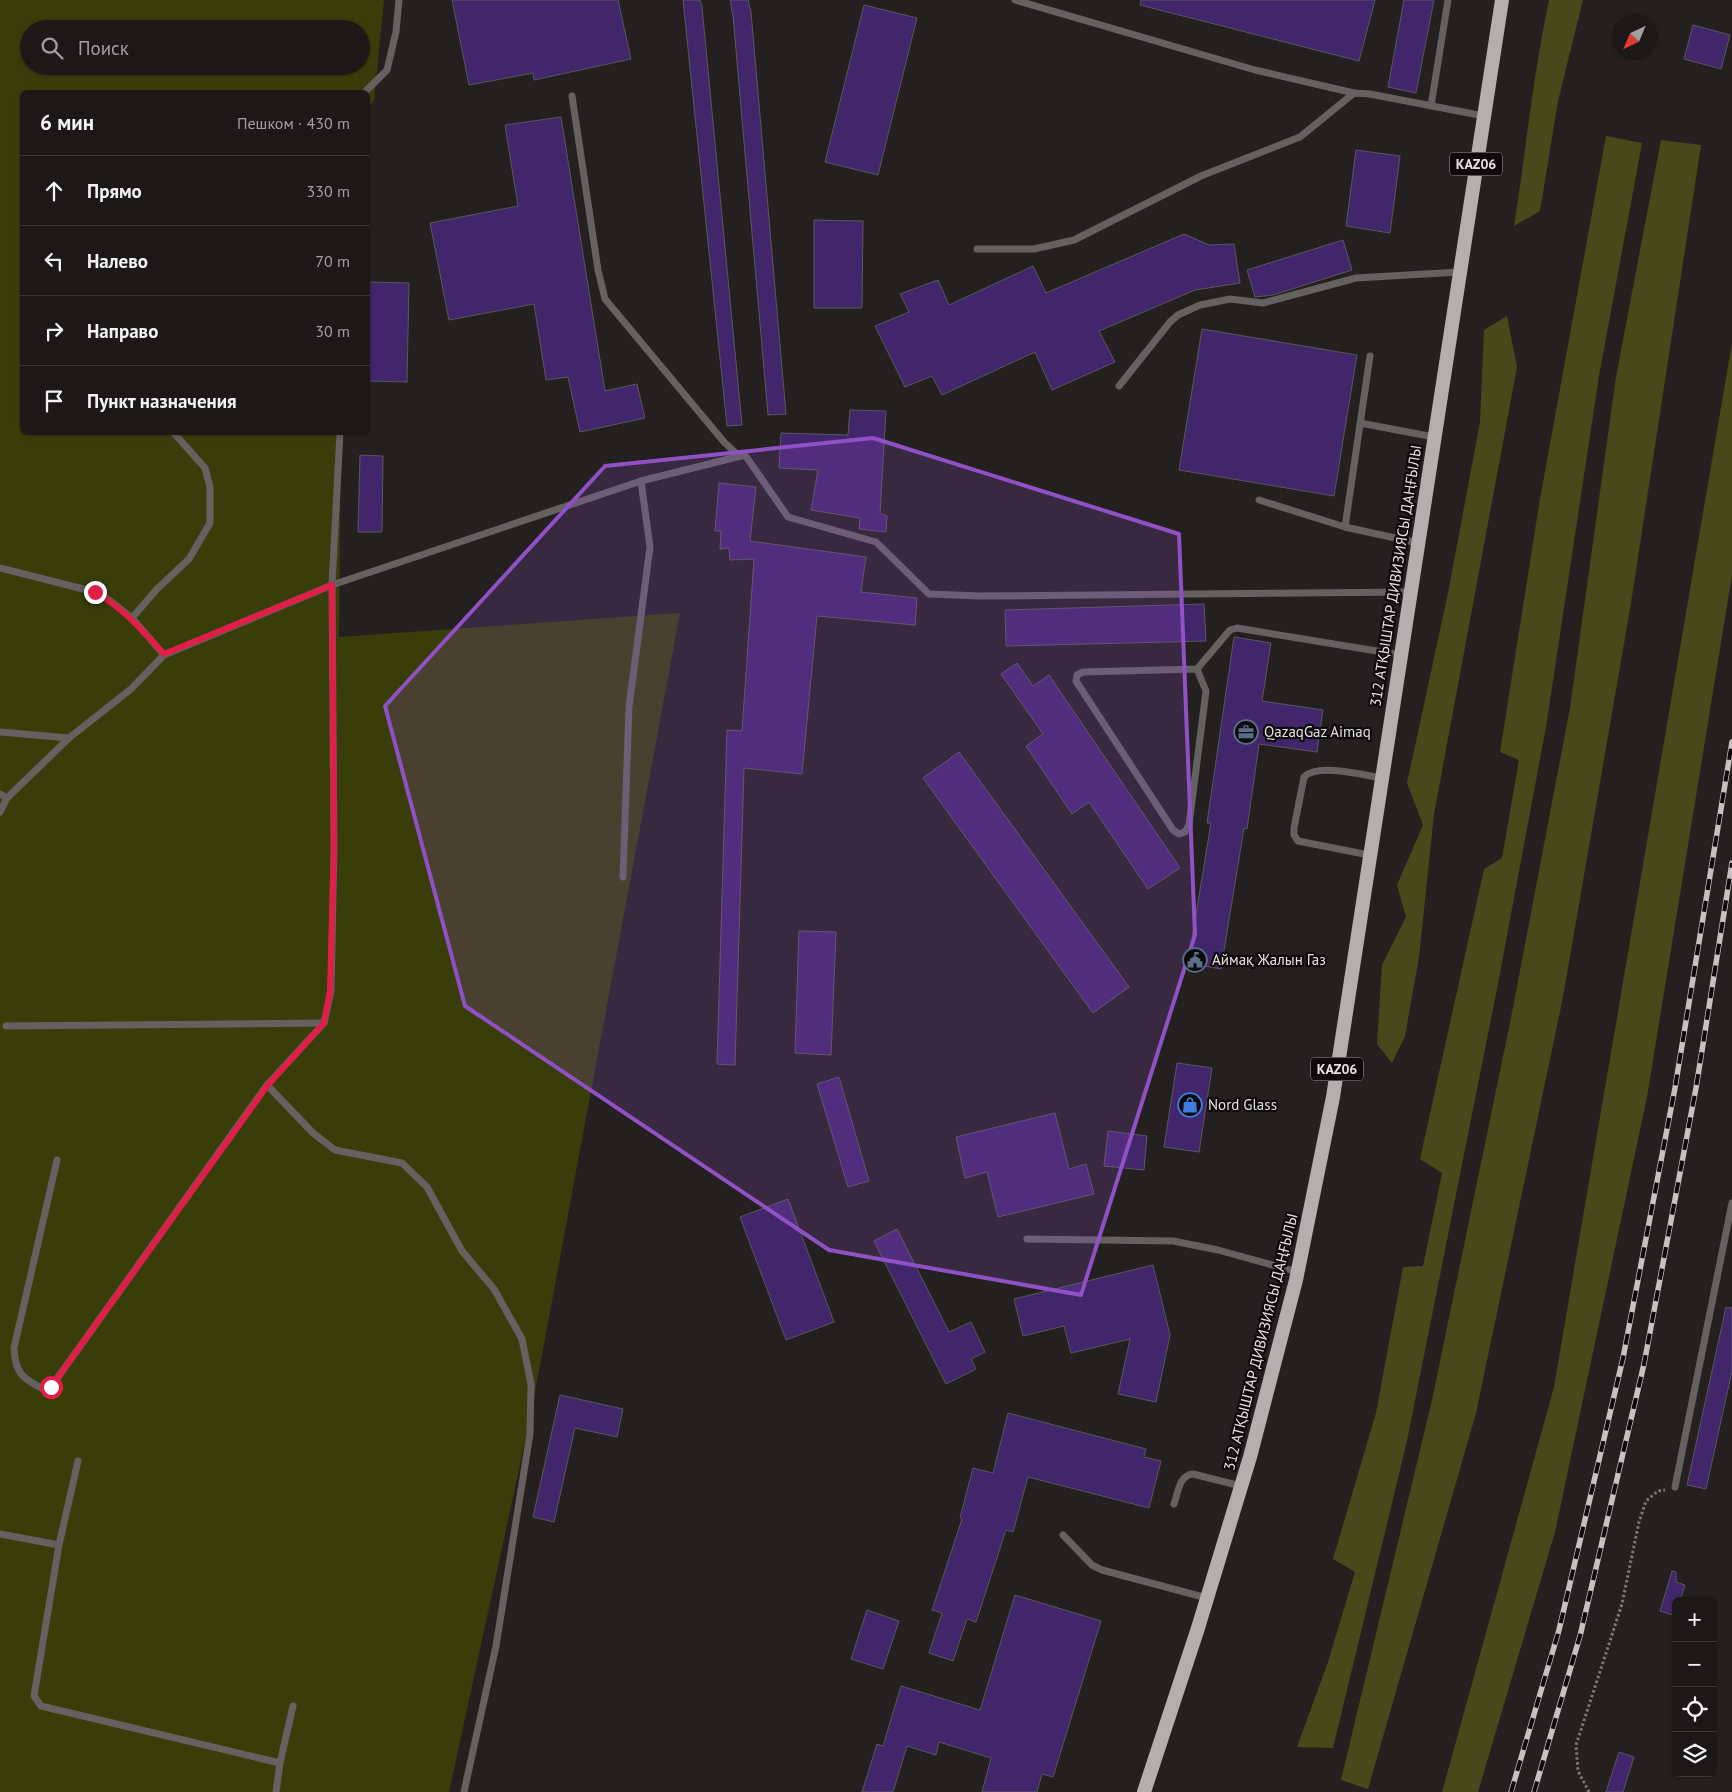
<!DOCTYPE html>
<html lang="ru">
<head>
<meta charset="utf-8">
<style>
	body { margin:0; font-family:"PT Sans",sans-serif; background:#242120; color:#f1f3f6 }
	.controls { position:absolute; right:15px; bottom:15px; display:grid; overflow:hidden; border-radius:8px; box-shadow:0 1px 4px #0004 }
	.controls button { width:45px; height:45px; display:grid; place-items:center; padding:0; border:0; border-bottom:1px solid #393736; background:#1b1817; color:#f1f3f6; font:25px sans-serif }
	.compass { position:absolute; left:1612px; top:15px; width:45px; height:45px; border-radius:50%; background:#1b1817; box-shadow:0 1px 4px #0004; rotate:224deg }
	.stop { position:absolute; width:15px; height:15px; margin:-11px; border:4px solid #e11d48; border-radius:50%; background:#fff }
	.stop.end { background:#e11d48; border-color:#fff; box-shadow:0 1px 5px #0008 }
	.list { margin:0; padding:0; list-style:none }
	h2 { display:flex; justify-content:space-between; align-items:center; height:65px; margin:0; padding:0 20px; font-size:21px }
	h2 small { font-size:16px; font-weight:400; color:#a0a0a1 }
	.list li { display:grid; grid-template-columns:32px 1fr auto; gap:15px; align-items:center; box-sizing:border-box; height:70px; padding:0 20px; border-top:1px solid #393736 }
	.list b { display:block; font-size:19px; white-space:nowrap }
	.list em { font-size:16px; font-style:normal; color:#a0a0a1 }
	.icon { flex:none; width:28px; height:28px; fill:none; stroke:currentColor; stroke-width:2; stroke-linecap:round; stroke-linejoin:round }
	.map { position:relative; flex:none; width:1732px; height:1792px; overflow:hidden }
	.search { position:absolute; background:#1b1817; box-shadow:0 1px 4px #0004; left:20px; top:20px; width:350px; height:55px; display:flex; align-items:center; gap:12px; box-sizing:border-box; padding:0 18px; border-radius:28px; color:#a0a0a1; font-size:19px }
	.panel { position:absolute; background:#1b1817; box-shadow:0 1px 4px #0004; left:20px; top:90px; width:350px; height:345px; border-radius:8px }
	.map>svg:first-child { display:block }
	.green { fill:#393d0a; fill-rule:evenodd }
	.forest { fill:#464a1a }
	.building { fill:#41266b; stroke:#59585c }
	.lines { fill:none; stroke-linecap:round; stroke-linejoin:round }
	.path { stroke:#7c7978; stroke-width:3; stroke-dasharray:2.5 2.5; stroke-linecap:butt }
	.service { stroke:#646161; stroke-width:7 }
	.trunk { stroke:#b4afaf; stroke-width:14 }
	.rail-casing { stroke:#c5c2c1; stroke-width:5.5 }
	.rail { stroke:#0c0a0a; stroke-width:4; stroke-dasharray:11; stroke-linecap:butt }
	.route { stroke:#e11d48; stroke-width:6 }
	.marked { fill:#9051c6; fill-opacity:0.2; stroke:#9051c6; stroke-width:4; stroke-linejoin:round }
	.labels { text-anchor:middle; stroke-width:4.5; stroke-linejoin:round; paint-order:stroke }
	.shield { fill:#0c0a0a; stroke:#a5a3a2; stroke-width:1 }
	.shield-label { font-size:14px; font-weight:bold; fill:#e6e4e3 }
	.street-label { font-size:15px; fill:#e6e4e3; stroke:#0c0a0a }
	.poi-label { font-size:15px; fill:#e6e4e3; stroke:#0c0a0a; text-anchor:start }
</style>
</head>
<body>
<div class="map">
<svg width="1732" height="1792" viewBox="0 0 1732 1792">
	<rect width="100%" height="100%" fill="#24201f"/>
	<path class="green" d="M0 0H384L374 101 368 108V92H22V432L341 433 339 637 680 613 530 1419 449 1792H0ZM29 29H361V66H29Z"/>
	<g class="forest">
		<path d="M1549 0H1583L1558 101 1540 211 1514 226C1526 151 1533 75 1549 0Z"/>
		<polygon points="1606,136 1642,143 1599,376 1546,727 1497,989 1407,1441 1333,1748 1297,1747 1328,1662 1355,1572 1333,1559 1376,1413 1403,1267 1423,1266 1442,1173 1420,1159 1484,869 1502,858 1519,760 1500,752 1540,499"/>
		<polygon points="1661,140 1701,145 1631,603 1563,997 1476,1413 1368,1789 1341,1780 1432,1400 1511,1018 1570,708 1616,377"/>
		<polygon points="1507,316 1517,367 1434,814 1419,957 1405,1036 1392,1063 1377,1044 1382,965 1406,917 1397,885 1423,825 1407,783 1448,593 1480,422 1484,330"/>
		<polygon points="1732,343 1732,575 1647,1097 1555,1532 1478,1792 1442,1792 1554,1387"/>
	</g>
	<g class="building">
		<polygon points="452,0 618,0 631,59 534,80 533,73 469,85"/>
		<polygon points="683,0 700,0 702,7 742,425 727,426"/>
		<polygon points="730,0 748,0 751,12 786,414 768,415 733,16"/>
		<polygon points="1141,0 1375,0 1359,61 1140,5"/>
		<polygon points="1404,0 1434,0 1416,93 1388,87"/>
		<polygon points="864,5 917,18 878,175 825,162"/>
		<polygon points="1693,25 1730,35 1721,69 1684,59"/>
		<polygon points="561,117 605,391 637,384 645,418 580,432 568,377 546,380 534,304 449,320 430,223 518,206 505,125"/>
		<polygon points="1356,150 1400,156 1390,233 1346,226"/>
		<polygon points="814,220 863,221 862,308 814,308"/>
		<polygon points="1184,234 1209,245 1234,244 1240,283 1195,290 1099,331 1115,362 1052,390 1035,352 942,395 932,376 905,387 875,326 909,312 900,294 938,280 949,305 1033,266 1046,293"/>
		<polygon points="1343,240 1352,270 1273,295 1255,297 1247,270"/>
		<polygon points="368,282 409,283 407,382 368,381"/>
		<polygon points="1202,329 1357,355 1334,496 1179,470"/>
		<polygon points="850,410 886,411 880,513 887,516 886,532 859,529 860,518 811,510 818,470 779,468 781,433 848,435"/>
		<polygon points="360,455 383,456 382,532 358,532"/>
		<polygon points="719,483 756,487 750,541 866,557 861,592 917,598 915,625 817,616 802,774 744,768 735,1065 717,1064 727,730 742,731 754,559 730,560 729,548 720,549 721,531 715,531"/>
		<polygon points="1204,604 1206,641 1006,646 1005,610"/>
		<polygon points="1234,637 1271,643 1262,701 1323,710 1317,752 1259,744 1247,829 1244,828 1221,969 1188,963 1211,823 1207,823"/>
		<polygon points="1017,663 1033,686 1049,675 1180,868 1148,889 1089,802 1072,814 1026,746 1043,734 1001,674"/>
		<polygon points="959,752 1129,987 1093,1013 923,778"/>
		<polygon points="799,931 836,932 831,1055 795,1053"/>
		<polygon points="1177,1063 1212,1068 1199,1152 1164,1147"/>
		<polygon points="839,1077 869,1181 848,1187 817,1084"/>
		<polygon points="1055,1113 1069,1169 1086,1164 1094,1194 998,1217 987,1172 965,1178 956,1137"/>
		<polygon points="1108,1131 1147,1136 1144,1170 1104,1166"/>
		<polygon points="788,1199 834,1322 786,1340 740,1217"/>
		<polygon points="897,1229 949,1332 971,1322 985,1352 971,1359 976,1369 946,1384 874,1241"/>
		<polygon points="1153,1265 1170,1335 1156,1402 1118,1394 1130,1339 1071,1353 1064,1326 1023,1336 1014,1299"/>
		<polygon points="1726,1307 1732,1308 1732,1371 1706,1489 1687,1485"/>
		<polygon points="560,1395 623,1409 617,1437 575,1428 554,1522 533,1517"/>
		<polygon points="1008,1413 1146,1449 1144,1457 1161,1461 1149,1508 1028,1477 1013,1532 1006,1530 976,1622 967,1619 953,1661 929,1653 942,1613 932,1610 962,1519 960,1518 973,1468 993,1473"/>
		<polygon points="1672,1571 1676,1572 1676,1582 1685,1585 1680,1601 1676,1601 1676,1616 1660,1611"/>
		<polygon points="1015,1595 1101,1621 1053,1777 1042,1774 1037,1792 982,1792 991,1758 939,1742 936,1755 907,1746 893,1792 862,1792 877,1744 883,1746 901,1686 980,1710"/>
		<polygon points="867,1610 899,1621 883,1669 851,1659"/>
		<polygon points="1619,1752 1634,1757 1623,1792 1606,1792"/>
	</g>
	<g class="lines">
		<polyline class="path" points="1589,1792 1578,1771 1576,1745 1622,1604 1639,1522 1646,1501 1658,1491 1665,1490"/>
		<g class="service">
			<polyline points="1015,0 1255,70 1354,93"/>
			<polyline points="365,92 387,70 396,32 399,0"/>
			<polyline points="572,96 598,270 605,299 724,442 739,456"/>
			<polyline points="1431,106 1448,0"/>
			<polyline points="977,249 1034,249 1074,240 1201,176 1300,137 1354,93 1370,94 1484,116"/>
			<polyline points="1119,386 1170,322 1178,315 1200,305 1230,299 1263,303 1356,278 1460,272"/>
			<polyline points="1360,423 1434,437"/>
			<polyline points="340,432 332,585 641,481 745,455 788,517 876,542 929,594 980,596 1411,592"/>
			<polyline points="1259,500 1345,527 1418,543"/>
			<polyline points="1345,527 1370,356"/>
			<polyline points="0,568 95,592 109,600 132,618"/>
			<polyline points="164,655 132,618 157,589 189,559 210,523 210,487 205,468 173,432"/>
			<polyline points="1197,669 1206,691 1189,825 1185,832 1179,834 1173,830 1076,681 1077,675 1083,672 1197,669 1230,630 1237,628 1401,655"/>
			<polyline points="0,732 69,738"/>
			<polyline points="0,794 7,798"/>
			<path d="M0 812 7 798 69 738 131 689 164 655 332 585 334 850 331 991 324 1023 267 1085 51 1387 43 1389C22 1378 15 1373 14 1348L57 1160"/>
			<path d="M1369 855 1298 841 1294 835V828L1304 777C1317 763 1363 775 1382 778"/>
			<polyline points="623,877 629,707 650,547 641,481"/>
			<polyline points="6,1026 324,1023"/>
			<polyline points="267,1085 313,1133 335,1150 402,1163 427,1187 462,1251 494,1289 522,1339 531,1384 530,1434 496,1646 464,1792"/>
			<polyline points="1027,1239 1173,1241 1218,1250 1298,1272"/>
			<polyline points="1675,1487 1732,1203"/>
			<path d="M1174 1504C1178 1493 1179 1475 1193 1474L1241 1486"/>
			<polyline points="0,1534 59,1545 78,1461"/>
			<polyline points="1063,1535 1092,1565 1102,1570 1207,1598"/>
			<polyline points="59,1545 34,1696 41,1706 280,1763 293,1706"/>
			<polyline points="276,1792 280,1763"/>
		</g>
		<polyline class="trunk" points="1144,1792 1198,1628 1250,1457 1296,1280 1333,1097 1502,0"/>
		<g class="rail-casing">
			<g id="rail">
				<polyline points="1511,1792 1559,1630 1623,1358 1675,1088 1732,742"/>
				<polyline points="1534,1792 1580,1636 1644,1364 1696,1088 1732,863"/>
			</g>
		</g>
		<use href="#rail" class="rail"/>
	</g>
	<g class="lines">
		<path class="route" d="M51 1387 267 1086 324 1023 330 991 334 850 332 585 164 654C143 631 123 608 95 592"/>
	</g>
	<path class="marked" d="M873 438 1179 534 1195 935 1081 1295 829 1250 465 1006 385 706 605 466Z"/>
	<defs>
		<g id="office-ring" transform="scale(1.25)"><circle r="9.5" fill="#0c0a0a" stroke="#5c6f8a" stroke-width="1.5"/><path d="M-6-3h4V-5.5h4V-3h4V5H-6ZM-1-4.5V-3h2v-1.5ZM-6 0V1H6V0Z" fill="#5c6f8a"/></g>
		<g id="civic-ring" transform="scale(1.25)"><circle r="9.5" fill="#0c0a0a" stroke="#5c6f8a" stroke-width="1.5"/><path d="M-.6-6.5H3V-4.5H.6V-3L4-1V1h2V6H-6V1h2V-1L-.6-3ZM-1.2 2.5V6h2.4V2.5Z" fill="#5c6f8a"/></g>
		<g id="shop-ring" transform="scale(1.25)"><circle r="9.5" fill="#0c0a0a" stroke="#3f7fe0" stroke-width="1.5"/><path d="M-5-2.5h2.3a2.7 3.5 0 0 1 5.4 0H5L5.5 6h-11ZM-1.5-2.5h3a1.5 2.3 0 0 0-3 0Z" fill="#3f7fe0"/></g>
	</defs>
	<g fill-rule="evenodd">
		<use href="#office-ring" x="1246" y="732"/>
		<use href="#civic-ring" x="1195" y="960"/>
		<use href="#shop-ring" x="1190" y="1105"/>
	</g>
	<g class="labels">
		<g class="shield">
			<rect x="1450" y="152.5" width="52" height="23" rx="4"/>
			<rect x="1311" y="1057.5" width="52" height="23" rx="4"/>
		</g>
		<g class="shield-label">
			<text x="1476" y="169">KАZ06</text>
			<text x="1337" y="1074">KАZ06</text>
		</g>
		<g class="street-label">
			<text transform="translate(1396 576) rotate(-81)" y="5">312 АТҚЫШТАР ДИВИЗИЯСЫ ДАҢҒЫЛЫ</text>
			<text transform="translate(1261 1342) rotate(-76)" y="5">312 АТҚЫШТАР ДИВИЗИЯСЫ ДАҢҒЫЛЫ</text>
		</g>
		<g class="poi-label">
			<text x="1264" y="737">QazaqGaz Aimaq</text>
			<text x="1212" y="965">Аймақ Жалын Газ</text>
			<text x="1208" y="1110">Nord Glass</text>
		</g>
	</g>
</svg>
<div class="controls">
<button>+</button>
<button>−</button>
<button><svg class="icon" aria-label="locate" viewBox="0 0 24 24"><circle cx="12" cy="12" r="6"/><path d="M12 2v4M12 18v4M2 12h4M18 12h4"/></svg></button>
<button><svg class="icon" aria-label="layers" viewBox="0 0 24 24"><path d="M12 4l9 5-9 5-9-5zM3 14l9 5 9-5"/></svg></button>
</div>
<svg class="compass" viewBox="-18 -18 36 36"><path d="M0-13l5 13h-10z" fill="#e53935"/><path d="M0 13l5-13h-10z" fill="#a0a0a1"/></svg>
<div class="stop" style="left:51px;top:1387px"></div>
<div class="stop end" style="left:95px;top:592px"></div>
<div class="search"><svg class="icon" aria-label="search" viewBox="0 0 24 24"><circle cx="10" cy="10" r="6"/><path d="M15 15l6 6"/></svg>Поиск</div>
<section class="panel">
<h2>6 мин<small>Пешком · 430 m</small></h2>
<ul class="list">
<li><svg class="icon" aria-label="ahead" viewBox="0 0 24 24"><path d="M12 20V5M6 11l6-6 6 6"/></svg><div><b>Прямо</b></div><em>330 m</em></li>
<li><svg class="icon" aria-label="left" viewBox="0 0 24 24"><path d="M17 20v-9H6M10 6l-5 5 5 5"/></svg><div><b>Налево</b></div><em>70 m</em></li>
<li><svg class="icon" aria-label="right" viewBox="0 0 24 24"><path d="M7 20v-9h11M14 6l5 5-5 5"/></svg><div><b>Направо</b></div><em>30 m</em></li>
<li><svg class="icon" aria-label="arrive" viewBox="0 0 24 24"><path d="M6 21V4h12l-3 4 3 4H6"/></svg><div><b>Пункт назначения</b></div></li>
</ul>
</section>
</div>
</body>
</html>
